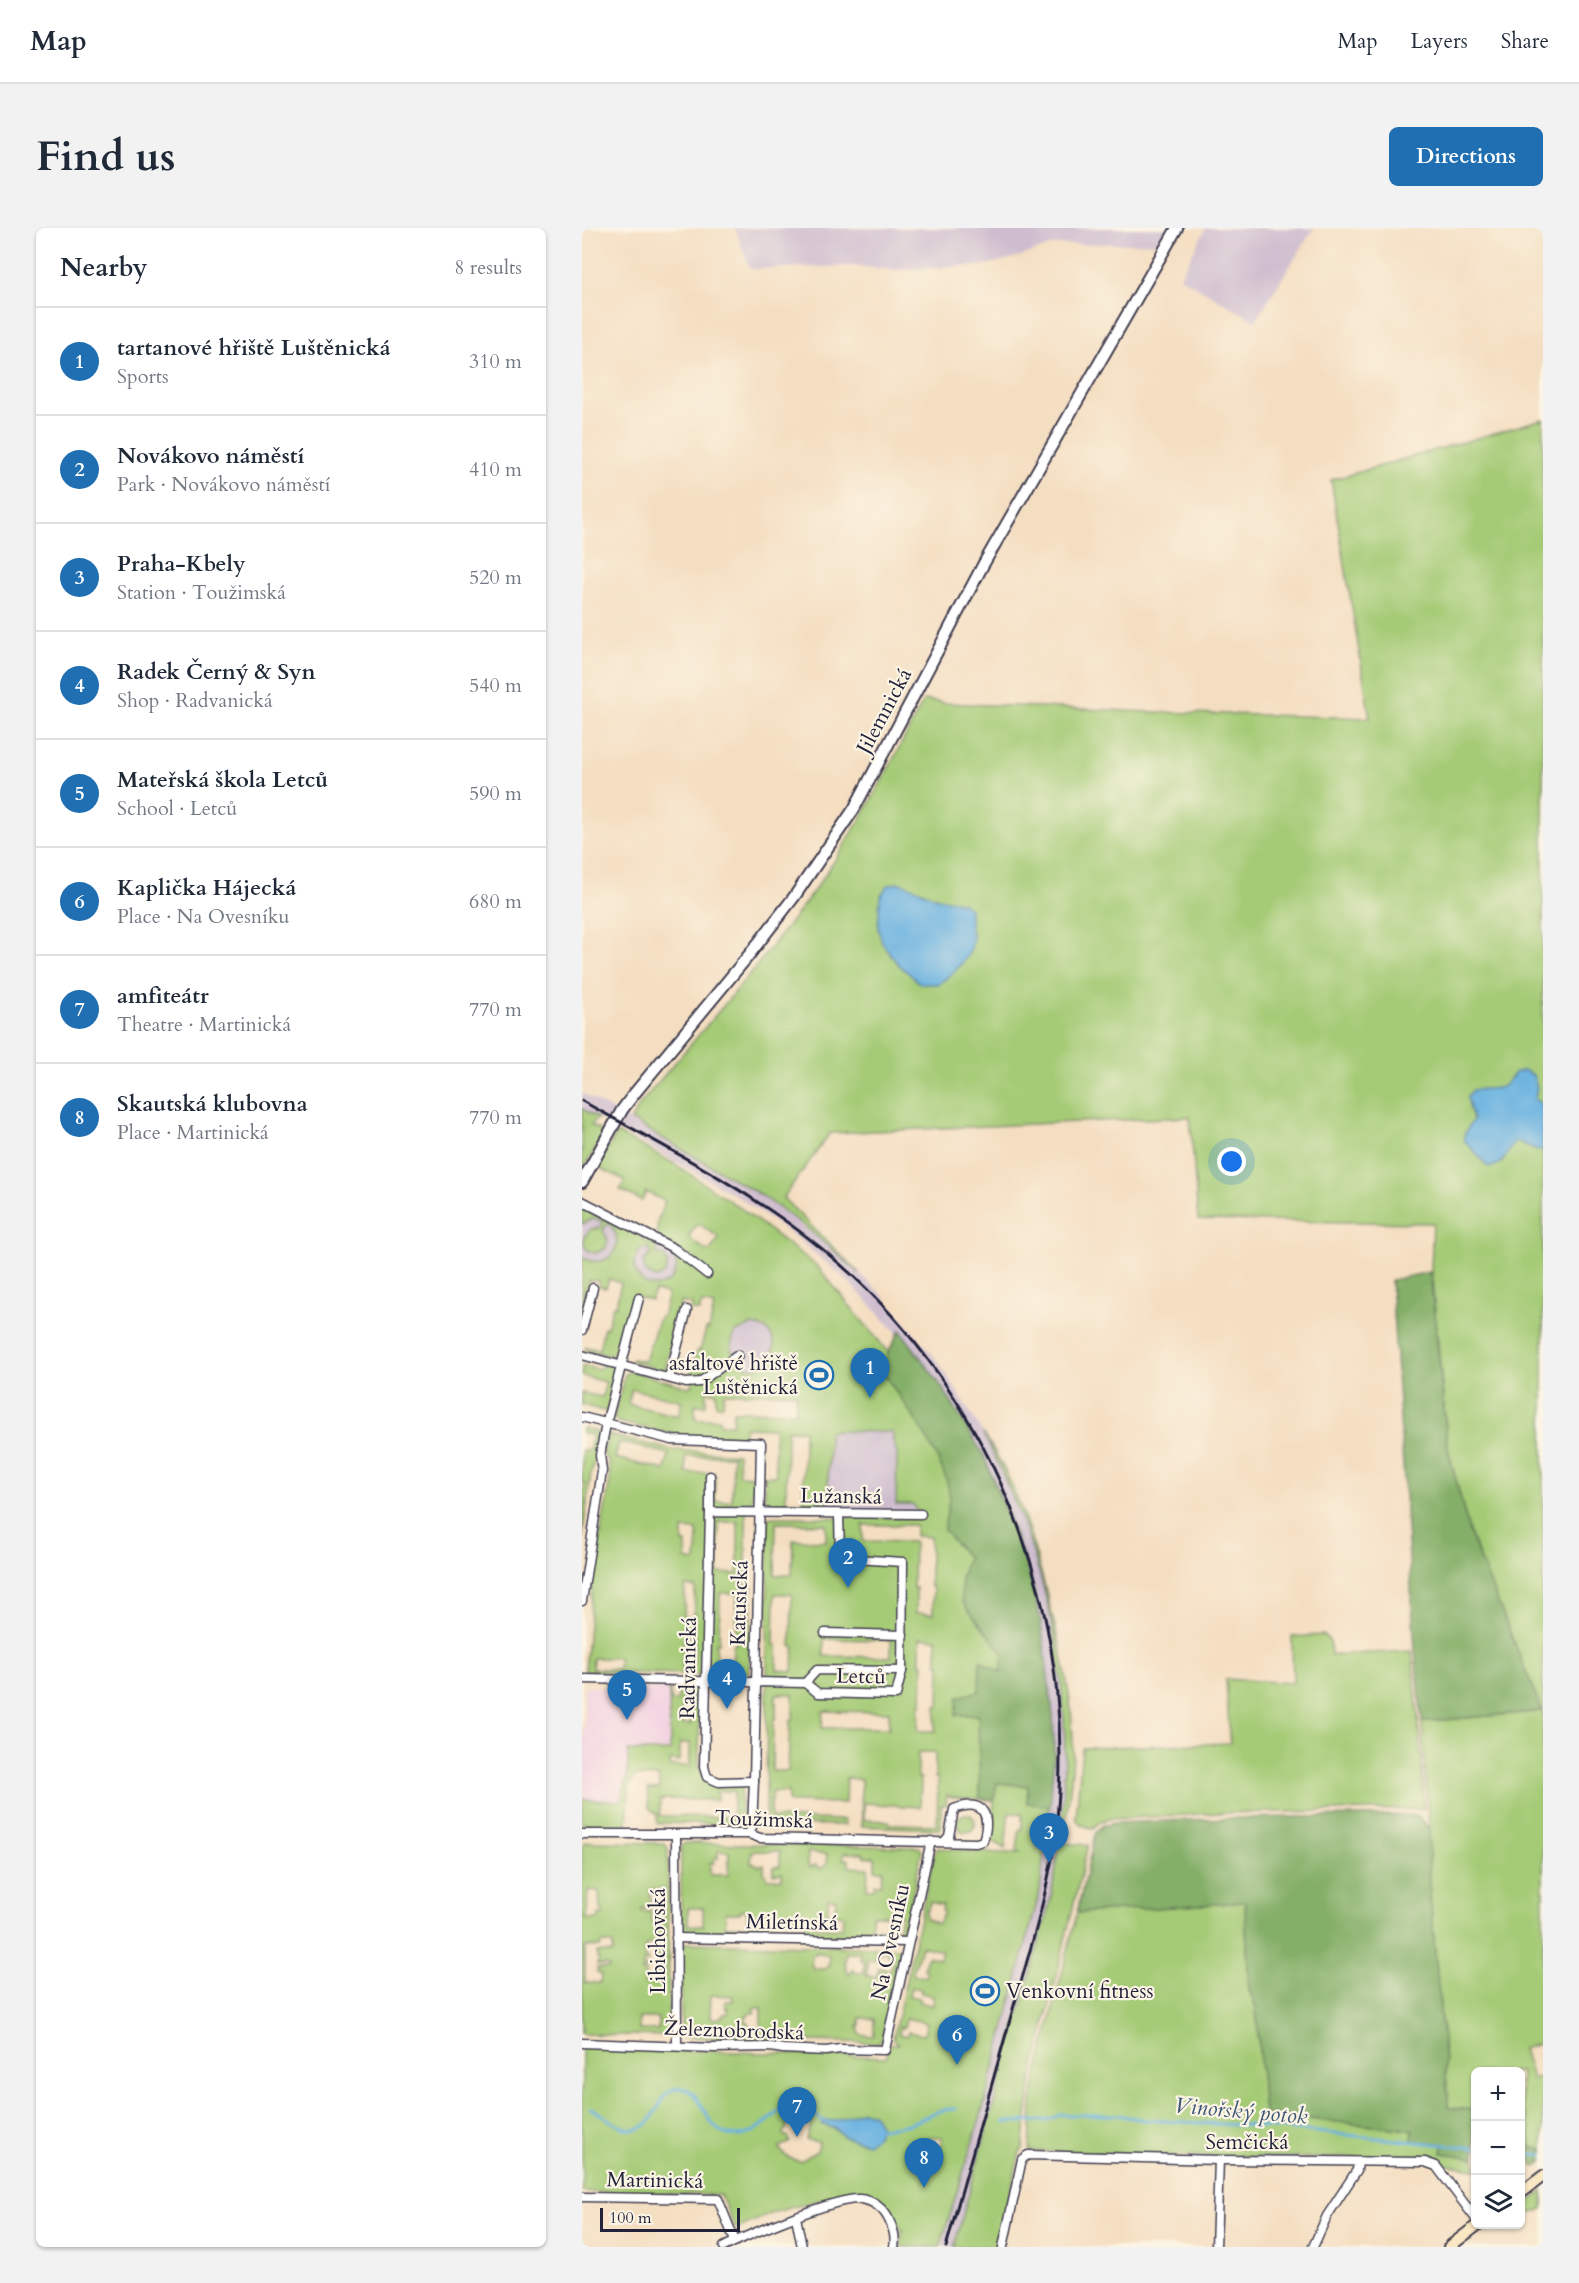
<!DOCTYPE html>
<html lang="en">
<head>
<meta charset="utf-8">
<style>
	body { margin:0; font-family:Cardo,serif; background:#f2f2f3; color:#1f2937 }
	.controls { position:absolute; right:18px; bottom:18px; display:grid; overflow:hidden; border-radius:9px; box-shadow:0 2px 4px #0004 }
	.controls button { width:54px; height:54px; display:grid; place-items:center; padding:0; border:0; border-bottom:2px solid #e0e1e3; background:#fff; color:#1f2937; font:30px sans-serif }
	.scale { position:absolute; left:18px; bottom:15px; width:140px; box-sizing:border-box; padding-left:6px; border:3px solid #22223b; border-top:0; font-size:16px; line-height:21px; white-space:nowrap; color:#22223b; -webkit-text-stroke:4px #fcf5e5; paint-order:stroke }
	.you { position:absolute; left:650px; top:934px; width:21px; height:21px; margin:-15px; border:4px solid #fff; border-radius:50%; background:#1a73e8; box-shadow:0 0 0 9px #1a73e833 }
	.badge { display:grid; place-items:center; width:39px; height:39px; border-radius:50%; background:#1f6fb2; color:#fff; font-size:20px; font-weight:700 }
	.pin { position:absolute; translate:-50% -50px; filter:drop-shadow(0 2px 3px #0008) }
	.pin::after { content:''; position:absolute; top:32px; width:21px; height:18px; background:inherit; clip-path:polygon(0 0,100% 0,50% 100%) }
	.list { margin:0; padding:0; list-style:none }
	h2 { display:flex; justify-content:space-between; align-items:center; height:78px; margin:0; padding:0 24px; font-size:26px }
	h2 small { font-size:20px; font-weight:400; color:#747a83 }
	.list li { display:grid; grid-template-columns:39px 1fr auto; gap:18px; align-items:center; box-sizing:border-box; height:108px; padding:0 24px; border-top:2px solid #e0e1e3 }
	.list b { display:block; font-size:22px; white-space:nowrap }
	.list p { margin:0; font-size:20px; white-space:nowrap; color:#747a83 }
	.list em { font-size:20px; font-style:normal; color:#747a83 }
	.icon { flex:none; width:33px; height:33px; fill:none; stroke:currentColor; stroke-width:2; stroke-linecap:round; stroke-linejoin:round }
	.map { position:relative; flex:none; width:961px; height:2019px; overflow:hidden; border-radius:9px }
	header { display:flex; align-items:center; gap:36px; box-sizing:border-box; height:84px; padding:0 30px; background:#fff; border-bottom:2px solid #e0e1e3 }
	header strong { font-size:28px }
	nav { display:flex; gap:33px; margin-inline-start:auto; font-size:21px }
	.intro { display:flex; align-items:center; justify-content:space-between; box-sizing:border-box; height:144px; padding:0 36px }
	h1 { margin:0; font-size:42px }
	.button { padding:15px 27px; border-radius:9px; background:#1f6fb2; color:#fff; font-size:21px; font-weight:700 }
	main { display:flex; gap:36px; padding:0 36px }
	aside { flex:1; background:#fff; border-radius:9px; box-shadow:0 2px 4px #0004 }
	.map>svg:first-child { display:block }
	.built { fill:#f2cfe1 }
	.industrial { fill:#cfbdcf }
	.green { fill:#a5cb76; stroke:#647658; stroke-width:1.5; fill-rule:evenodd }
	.forest { fill:#84af67; stroke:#536851; stroke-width:1.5 }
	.water { fill:#68b1e0; stroke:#456a8e; stroke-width:1.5 }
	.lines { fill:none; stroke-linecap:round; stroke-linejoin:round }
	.stream { stroke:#68b1e0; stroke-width:3 }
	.minor-casing { stroke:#423e4f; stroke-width:11 }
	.tertiary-casing { stroke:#423e4f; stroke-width:14 }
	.secondary-casing { stroke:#423e4f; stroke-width:14 }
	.minor { stroke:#fff; stroke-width:8 }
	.tertiary { stroke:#fff; stroke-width:10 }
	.secondary { stroke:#fae7c3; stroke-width:10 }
	.rail { stroke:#22223b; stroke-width:3 }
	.labels { text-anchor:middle; stroke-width:4.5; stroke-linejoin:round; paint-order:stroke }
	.street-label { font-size:21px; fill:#22223b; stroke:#fcf5e5 }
	.poi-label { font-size:21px; fill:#22223b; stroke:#fcf5e5; text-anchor:end }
	.water-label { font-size:22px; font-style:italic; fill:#3a5475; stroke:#fcf5e5 }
</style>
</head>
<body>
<header>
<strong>Map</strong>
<nav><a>Map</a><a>Layers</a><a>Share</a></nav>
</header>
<div class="intro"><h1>Find us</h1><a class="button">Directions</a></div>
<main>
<aside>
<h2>Nearby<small>8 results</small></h2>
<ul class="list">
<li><span class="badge">1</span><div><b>tartanové hřiště Luštěnická</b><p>Sports</p></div><em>310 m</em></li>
<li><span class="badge">2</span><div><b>Novákovo náměstí</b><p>Park · Novákovo náměstí</p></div><em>410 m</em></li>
<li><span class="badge">3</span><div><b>Praha-Kbely</b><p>Station · Toužimská</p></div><em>520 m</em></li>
<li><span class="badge">4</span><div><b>Radek Černý &amp; Syn</b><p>Shop · Radvanická</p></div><em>540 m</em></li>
<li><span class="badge">5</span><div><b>Mateřská škola Letců</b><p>School · Letců</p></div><em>590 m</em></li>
<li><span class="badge">6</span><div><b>Kaplička Hájecká</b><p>Place · Na Ovesníku</p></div><em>680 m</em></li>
<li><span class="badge">7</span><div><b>amfiteátr</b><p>Theatre · Martinická</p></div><em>770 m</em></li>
<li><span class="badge">8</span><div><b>Skautská klubovna</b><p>Place · Martinická</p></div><em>770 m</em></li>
</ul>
</aside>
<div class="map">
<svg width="961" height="2019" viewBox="0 0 961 2019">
	<rect width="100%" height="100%" fill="#fcf5e5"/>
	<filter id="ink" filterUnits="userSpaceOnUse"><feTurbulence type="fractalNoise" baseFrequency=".0167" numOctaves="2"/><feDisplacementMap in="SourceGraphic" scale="12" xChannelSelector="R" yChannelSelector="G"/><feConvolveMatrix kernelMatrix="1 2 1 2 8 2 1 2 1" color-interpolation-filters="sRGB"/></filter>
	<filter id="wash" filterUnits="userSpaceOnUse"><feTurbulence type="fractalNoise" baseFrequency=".008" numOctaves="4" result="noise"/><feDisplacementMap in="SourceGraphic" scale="24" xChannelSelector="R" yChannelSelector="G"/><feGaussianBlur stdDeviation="1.35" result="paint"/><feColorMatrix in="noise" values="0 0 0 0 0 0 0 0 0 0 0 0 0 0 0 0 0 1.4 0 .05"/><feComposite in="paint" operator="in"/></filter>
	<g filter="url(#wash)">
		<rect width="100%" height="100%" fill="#f4dec1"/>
		<polygon class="built" points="3,1459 87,1461 88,1523 46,1547 38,1573 1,1571"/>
		<g class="industrial">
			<polygon points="153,0 593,0 584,15 471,17 436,29 404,37 313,42 271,38 168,41"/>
			<polygon points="624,0 732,0 673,93 598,49"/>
			<polygon points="0,865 179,967 262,1030 300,1067 356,1133 401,1205 427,1259 450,1318 474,1412 482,1474 484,1534 481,1595 468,1675 372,2019 360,2019 383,1927 454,1672 467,1593 470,1534 317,1107 268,1055 216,1011 155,968 0,881"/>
			<polygon points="16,991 23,993 31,999 35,1012 33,1022 27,1030 14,1034 0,1029 0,996 7,992"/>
			<circle cx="73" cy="1038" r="21"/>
			<circle cx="171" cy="1118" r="21"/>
			<polygon points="247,1203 311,1204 311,1213 315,1225 314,1276 331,1275 335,1284 244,1281 246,1275"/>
		</g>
		<g class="green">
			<path d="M961 191V1821L959 1815 941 1821 950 1851 961 1848V1922L948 1919 944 1888 939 1887V1844H894L893 1882 867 1880 847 1656V1601L840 1494 960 1483 887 1303 866 1221 849 1041 851 995 616 992 608 889 248 905 201 970 277 1045 225 1000 179 967 49 892 59 875C121 801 187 728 243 647 281 592 311 532 342 472L363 475 569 484 788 490 749 252Z"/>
			<polygon points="0,881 16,890 9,897 23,905 0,943"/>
			<path d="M35 905 91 935 157 979 235 1038 306 1124 318 1102 359 1158 401 1226 420 1272 447 1345 458 1389 471 1488 472 1529 458 1662 403 1874 358 2019H318L320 2002 301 1974 269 1964 196 1983 154 2001 138 1967 0 1964V1819L304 1829 308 1816H316L311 1811 353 1623 356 1620 412 1625H438L435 1623 437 1602H440V1586L427 1585 423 1621 409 1612 412 1572 370 1569 365 1567 364 1577H359V1598L357 1601 280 1598 279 1551 264 1550 263 1575 206 1574V1564H189V1590L262 1592 263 1597 184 1596 186 1289 338 1290 331 1276H314L315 1225 311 1213V1204L247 1203 246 1275 231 1274V1281L183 1280V1248H194L192 1200 163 1199 161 1209 155 1210 103 1209 36 1194 32 1190 43 1146 49 1143 106 1159 110 1157 109 1145 115 1122 118 1123 124 1101H127L132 1078 120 1075 117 1083 109 1082 110 1076 99 1074 83 1143 49 1133 50 1131 63 1133 77 1089H80L86 1066 73 1063 69 1072 53 1069 36 1129 3 1122 4 1119 17 1122 22 1099 25 1100 31 1077 34 1078 39 1055 27 1051 24 1060 16 1058 17 1053 7 1052 0 1080V1029C25 1045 48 1015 26 995L21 1002 26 1012 24 1020 14 1025C5 1024 0 1018 2 1009L9 1001 18 1000 20 992 10 991 0 996V981L58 1006 62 1013 76 1014 75 994 83 973 64 964 60 973 38 962 43 952 15 939ZM116 995 137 1010 127 1024 110 1013 107 1008ZM75 1016 90 1024 95 1039 89 1052C72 1065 54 1056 52 1036L57 1023 66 1018 69 1026 61 1034 64 1045 74 1050 83 1046 86 1035 82 1028 74 1025ZM169 1097C213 1100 185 1161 155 1132L161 1126 159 1123 151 1126C148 1118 150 1112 154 1104ZM50 1161 100 1173 96 1188 46 1176ZM124 1164H134V1177H141L142 1165H214V1184L151 1183V1196H138V1191H113V1177H124ZM205 1202H222L221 1275 204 1274ZM194 1295 244 1296V1313L211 1312 210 1347H193ZM281 1297H333V1308L348 1309V1359L351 1360V1386L334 1385V1360H331L332 1314 281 1313ZM193 1366H210L209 1418H212L211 1443 195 1442V1417H192ZM338 1410 355 1411V1436H358L357 1478H354L353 1503H336L337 1477H340L341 1436H338ZM242 1411 309 1412V1429L242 1428ZM194 1466H211V1492H208L206 1543H190L191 1492 194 1491ZM241 1483 307 1484V1500H240ZM336 1524H353V1550H356L355 1597 308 1596 307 1593 282 1592V1575L338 1579 339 1550H336ZM348 1674 361 1677 360 1682 362 1684 356 1696 344 1691V1681H346ZM339 1718 360 1723 358 1731 345 1728 342 1742 345 1743 344 1749 332 1747 331 1740 334 1736ZM329 1759 339 1761V1765L351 1768V1778L337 1774V1770L327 1768ZM324 1790 345 1795 342 1807 326 1804 325 1808 317 1806 318 1799 322 1800ZM281 1883 298 1897 289 1913C271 1918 261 1902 246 1899L244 1893H253ZM216 1888 230 1893 224 1912 237 1914 235 1923 219 1933C208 1932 202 1928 197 1919L208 1914 206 1908H202L201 1904 204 1902 206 1892ZM347 1909 360 1910 358 1931 350 1930V1928L344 1927Z"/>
			<polygon points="24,1136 33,1139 34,1145 25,1184 0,1177 0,1165 20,1169 24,1154 0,1148 0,1138 16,1141"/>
			<polygon points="0,1200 20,1205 9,1246 0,1312 0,1267 3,1255 0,1255 0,1222 7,1223 11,1208 0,1205"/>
			<path d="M401 1205C436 1256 453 1319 468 1379 480 1425 491 1471 491 1519 491 1551 485 1583 481 1615L506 1617 450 1849 441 1921 438 1924 415 2019H372L468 1675C501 1506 480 1358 401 1205Z"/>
			<path d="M26 1207 90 1222 156 1226 157 1247 170 1248 172 1256 169 1277 164 1281V1357L170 1358 167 1444 160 1447 3 1444 11 1348 28 1253 27 1233 21 1226ZM37 1214 87 1226 83 1242 33 1230ZM104 1228H151L150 1273H133V1245H104ZM137 1294H156V1346L136 1345ZM101 1301 115 1302 116 1311 114 1332 111 1334 104 1331V1315H101ZM103 1358 113 1359 112 1389H102ZM138 1365H155L154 1416H151L150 1442 134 1441V1415H137ZM102 1408H112V1434L109 1439H101ZM11 1430H37L36 1441H10Z"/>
			<polygon points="741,1407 748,1413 749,1427 830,1423 840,1533 842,1581 640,1585 526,1591 516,1595 511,1601 499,1596 494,1591 500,1520 648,1515 644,1451 711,1455 710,1409"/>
			<path d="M87 1461H89V1473H96V1461H113L118 1463 117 1538 122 1550 159 1556V1596L75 1595V1586L67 1580 66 1561H77V1549L52 1548 47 1560 45 1597 0 1596 1 1571 38 1573 46 1547V1523H88ZM101 1465 111 1466 108 1497 100 1496ZM98 1515H108V1538H88V1532L97 1533ZM135 1563H152L151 1589 78 1588V1571L135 1572Z"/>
			<circle cx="384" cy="1595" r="9"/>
			<path d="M4 1614 82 1615 86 1620 87 1804 83 1808 0 1806V1620ZM68 1661H81V1694H77V1697L69 1694V1684L60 1683V1680H69ZM6 1662 17 1663 18 1681 21 1682V1687H17V1691H5ZM19 1715 31 1716V1725L15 1724V1730L17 1731 15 1737H25L27 1740H15V1744L19 1746 18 1755H3V1719H18ZM65 1716H75L76 1756H63V1744H60V1741H65V1739L61 1738V1734L66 1733 62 1729ZM57 1790H76V1802H57Z"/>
			<path d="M103 1615 337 1619 340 1623 322 1705 317 1709 103 1704 99 1699V1619ZM136 1623 147 1624 146 1647H128V1635H132V1630H136ZM170 1623H198V1638L191 1639V1646L200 1645V1651H185V1648L182 1645V1636L176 1638 175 1636 169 1635ZM226 1624 245 1626V1637L237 1641 234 1637 228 1639 226 1636ZM262 1625H281L282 1629H293V1642H301L299 1656H293L292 1661H285L286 1640 267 1639V1631H261ZM246 1671H254L252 1689 255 1687 261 1688 260 1700H236L235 1697H231L232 1686H246ZM106 1680H121V1698L106 1697ZM159 1682 165 1683V1698H143L144 1685H158ZM187 1686 214 1687V1691H223V1699L187 1698ZM290 1687H319L317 1701H290Z"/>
			<polygon points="663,1674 667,1762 674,1779 682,1886 831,1902 831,1913 862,1916 860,1925 893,1930 894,1941 859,1936 849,1931 644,1929 448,1923 450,1874 454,1850 495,1685"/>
			<path d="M103 1715 316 1720 318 1723 300 1810 295 1815 103 1809 99 1806V1720ZM299 1723 306 1724V1727L311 1728 308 1742 297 1740 295 1749 285 1748V1732H293V1725H299ZM234 1724 247 1727V1737L245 1738 244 1741H232V1738L229 1737 230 1727H234ZM264 1725H279V1732L282 1733V1745H274L271 1741 269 1745H266L263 1737ZM129 1767 151 1768V1773H143L144 1780H146V1786H141V1789L133 1791 128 1789ZM172 1780H179V1800H166V1794H163L164 1788H166V1785H172ZM278 1790 292 1791V1808L278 1807 276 1799 278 1798Z"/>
			<polygon points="961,1963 961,1981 939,1989 939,1981"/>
		</g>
		<g class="forest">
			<polygon points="848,1044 866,1221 887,1303 960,1483 840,1494 833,1422 809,1052"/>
			<path d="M318 1102 359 1158 401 1226 447 1345 458 1389 471 1488 472 1529 468 1579 445 1575 446 1558 415 1555 412 1572 398 1571 396 1487H374L376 1469 397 1463 398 1433 419 1444 421 1425 380 1374 379 1349 386 1330 362 1302C363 1291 368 1276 367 1265 364 1232 321 1173 301 1145L306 1125Z"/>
			<polygon points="836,1587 847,1601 847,1656 867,1880 893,1882 893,1930 860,1925 862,1916 830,1913 831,1902 682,1886 674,1779 667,1762 663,1674 495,1685 513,1606 520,1598 532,1595 656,1590"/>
			<polygon points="939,1887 944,1887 948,1919 961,1922 961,1933 953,1939 947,1935 939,1934"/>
		</g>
		<g class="water">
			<path d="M314 655C328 655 343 666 356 670 367 673 382 672 388 681V698L391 709 389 721 384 730 373 743 357 756H339L317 737 300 715 296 700 298 669 305 658Z"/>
			<path d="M942 842 951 847 955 859 953 871 961 878V923C951 923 942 913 933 914 924 924 923 939 906 939L882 912V907L891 892 885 869 891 862 917 860 922 858 933 845Z"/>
			<polygon points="281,1883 292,1887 298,1897 295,1908 286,1915 262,1909 254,1901 239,1896 242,1892 253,1893"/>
		</g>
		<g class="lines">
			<g class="stream">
				<path d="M8 1880C20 1885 31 1897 43 1900 77 1910 73 1860 97 1860 121 1860 122 1899 144 1906 182 1919 194 1864 225 1880 232 1883 236 1890 242 1894"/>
				<polyline points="422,1894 458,1893 469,1891 478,1887 535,1887 563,1892 675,1898 894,1920"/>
				<path d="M294 1900C307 1900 320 1899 332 1894 348 1888 356 1880 374 1881"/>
				<polyline points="939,1925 961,1927"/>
			</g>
		</g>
	</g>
	<g filter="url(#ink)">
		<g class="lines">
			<g class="minor-casing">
				<g id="minor">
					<polyline points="0,973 93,1021 125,1046"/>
					<polyline points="0,1102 11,1060"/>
					<polyline points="0,1127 104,1155 118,1154 156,1127"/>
					<polyline points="87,1150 105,1082"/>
					<polyline points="0,1189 90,1212 179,1215 172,1553 170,1599 167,1606"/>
					<polyline points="128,1284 128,1248"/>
					<polyline points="0,1373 20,1243 18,1227 24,1196 57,1070"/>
					<polyline points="243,1405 321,1407"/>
					<polyline points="0,1451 223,1455 236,1465 314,1467 320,1443 321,1334 258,1330 257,1286"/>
					<polyline points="223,1455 235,1442 320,1443"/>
					<polyline points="172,1553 137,1554 125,1549 122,1539 128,1284 339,1286"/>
					<path d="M0 1606H167L178 1610 394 1615 401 1613C409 1587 402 1570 372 1581L367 1608 362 1614"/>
					<polyline points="94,1607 95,1818"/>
					<polyline points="94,1710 326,1714"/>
					<polyline points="0,1815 132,1820 189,1819 201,1821 244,1823 258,1821 303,1822 349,1613"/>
					<polyline points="0,1969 136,1971 153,2013"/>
					<polyline points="214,1989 220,2019"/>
					<path d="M142 2019C166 2007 254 1969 278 1971 291 1972 302 1981 307 1992 311 2000 314 2010 312 2019"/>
					<polyline points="421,2019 440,1931 446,1927 637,1932 843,1934 854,1938 894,1991"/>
					<polyline points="634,2019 637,1932"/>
					<polyline points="731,2019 745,1988 775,1942 776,1934"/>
				</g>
			</g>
			<g class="tertiary-casing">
				<polyline id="tertiary" points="0,954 40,882 52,866 167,727 212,669 272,581 401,337 595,0"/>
			</g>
			<g class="secondary-casing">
				<g id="secondary">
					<polyline points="939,1965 961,1948"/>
					<polyline points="867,2019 897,1996"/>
				</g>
			</g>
			<use href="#minor" class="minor"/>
			<use href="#tertiary" class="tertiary"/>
			<use href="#secondary" class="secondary"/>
			<path class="rail" d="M0 873C82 918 166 961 239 1020 418 1165 508 1408 469 1635 460 1685 445 1733 431 1781 409 1860 386 1939 364 2019"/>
		</g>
	</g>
	<defs>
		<g id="stadium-ring" transform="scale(1.5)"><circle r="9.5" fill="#fcf5e5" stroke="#1f6fb2" stroke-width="1.5"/><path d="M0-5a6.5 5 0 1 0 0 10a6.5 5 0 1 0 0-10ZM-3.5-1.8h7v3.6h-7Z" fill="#1f6fb2"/></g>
	</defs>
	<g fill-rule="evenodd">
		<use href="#stadium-ring" x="237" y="1147"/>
		<use href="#stadium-ring" x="403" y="1763"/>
	</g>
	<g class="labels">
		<g class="street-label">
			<text transform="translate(302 483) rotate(-62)" y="7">Jilemnická</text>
			<text transform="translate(259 1268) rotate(1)" y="7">Lužanská</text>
			<text transform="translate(157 1375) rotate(-88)" y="7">Katusická</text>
			<text transform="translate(106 1440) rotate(-89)" y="7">Radvanická</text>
			<text transform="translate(279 1448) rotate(1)" y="7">Letců</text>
			<text transform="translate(182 1591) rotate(2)" y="7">Toužimská</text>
			<text transform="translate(210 1694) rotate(1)" y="7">Miletínská</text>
			<text transform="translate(76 1713) rotate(-90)" y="7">Libichovská</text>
			<text transform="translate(308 1714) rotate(-78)" y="7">Na Ovesníku</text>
			<text transform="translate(152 1802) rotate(2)" y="7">Železnobrodská</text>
			<text x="665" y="1921">Semčická</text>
			<text transform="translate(73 1952) rotate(1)" y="7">Martinická</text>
		</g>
		<g class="poi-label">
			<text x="216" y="1142">asfaltové hřiště<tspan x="216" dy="24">Luštěnická</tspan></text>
			<text x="424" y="1770" text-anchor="start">Venkovní fitness</text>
		</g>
		<g class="water-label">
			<text transform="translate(659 1882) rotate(5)" y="8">Vinořský potok</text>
		</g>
	</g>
</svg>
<div class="controls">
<button>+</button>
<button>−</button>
<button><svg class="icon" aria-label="layers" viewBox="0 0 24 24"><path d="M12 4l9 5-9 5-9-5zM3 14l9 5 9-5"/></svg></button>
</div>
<div class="scale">100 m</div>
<div class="you"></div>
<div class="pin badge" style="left:288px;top:1170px">1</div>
<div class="pin badge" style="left:266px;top:1360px">2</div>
<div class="pin badge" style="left:467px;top:1635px">3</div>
<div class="pin badge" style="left:145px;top:1481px">4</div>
<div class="pin badge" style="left:45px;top:1492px">5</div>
<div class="pin badge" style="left:375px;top:1837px">6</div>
<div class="pin badge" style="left:215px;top:1909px">7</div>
<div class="pin badge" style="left:342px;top:1960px">8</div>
</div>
</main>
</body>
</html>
